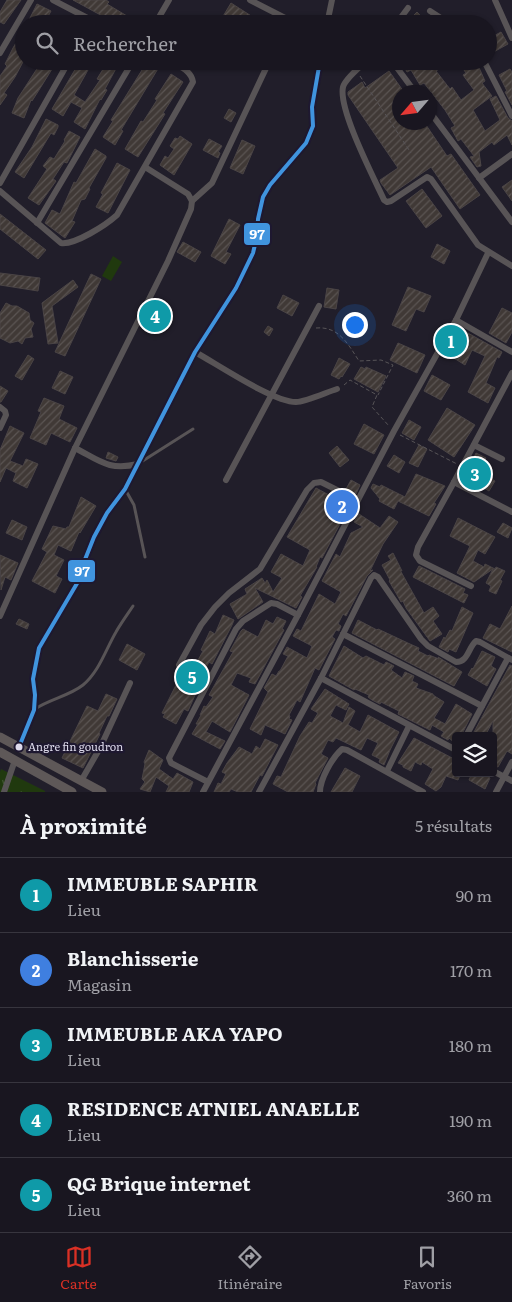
<!DOCTYPE html>
<html lang="fr">
<head>
<meta charset="utf-8">
<style>
	body { margin:0; font-family:Literata,serif; background:#26232d; color:#f1f3f6 }
	.controls { position:absolute; right:15px; bottom:15px; display:grid; overflow:hidden; border-radius:5px; box-shadow:0 1px 4px #0004 }
	.controls button { width:45px; height:45px; display:grid; place-items:center; padding:0; border:0; border-bottom:1px solid #37353e; background:#191620; color:#f1f3f6; font:25px sans-serif }
	.compass { position:absolute; left:392px; top:85px; width:45px; height:45px; border-radius:50%; background:#191620; box-shadow:0 1px 4px #0004; rotate:242deg }
	.you { position:absolute; left:354px; top:324px; width:18px; height:18px; margin:-12px; border:4px solid #fff; border-radius:50%; background:#1a73e8; box-shadow:0 0 0 8px #1a73e833 }
	.badge { display:grid; place-items:center; width:32px; height:32px; border-radius:50%; background:#d93025; color:#fff; font-size:16px; font-weight:700 }
	.pin { position:absolute; translate:-50% -50%; border:2px solid #fff; box-shadow:0 1px 5px #0006 }
	.list { margin:0; padding:0; list-style:none }
	h2 { display:flex; justify-content:space-between; align-items:center; height:65px; margin:0; padding:0 20px; font-size:21px }
	h2 small { font-size:16px; font-weight:400; color:#9f9fa5 }
	.list li { display:grid; grid-template-columns:32px 1fr auto; gap:15px; align-items:center; box-sizing:border-box; height:75px; padding:0 20px; border-top:1px solid #37353e }
	.list b { display:block; font-size:19px; white-space:nowrap }
	.list p { margin:0; font-size:16px; white-space:nowrap; color:#9f9fa5 }
	.list em { font-size:16px; font-style:normal; color:#9f9fa5 }
	.icon { flex:none; width:28px; height:28px; fill:none; stroke:currentColor; stroke-width:2; stroke-linecap:round; stroke-linejoin:round }
	.map { position:relative; flex:none; width:512px; height:792px; overflow:hidden }
	.search { position:absolute; background:#191620; box-shadow:0 1px 4px #0004; left:15px; right:15px; top:15px; height:55px; display:flex; align-items:center; gap:12px; box-sizing:border-box; padding:0 18px; border-radius:28px; color:#9f9fa5; font-size:19px }
	.sheet { height:440px; background:#191620 }
	nav { display:flex; justify-content:space-around; align-items:center; box-sizing:border-box; height:70px; border-top:1px solid #37353e; background:#191620; font-size:14px; color:#9f9fa5 }
	nav a { display:grid; justify-items:center; gap:2px }
	nav .on { color:#d93025 }
	.map>svg:first-child { display:block }
	.grass { fill:url(#grass-tufts) }
	.garden { fill:#20390e }
	.building { fill:url(#building-hatch); stroke:#4a4445 }
	.lines { fill:none; stroke-linecap:round; stroke-linejoin:round }
	.path { stroke:#575457; stroke-width:1; stroke-dasharray:4 2.5; stroke-linecap:butt }
	.service { stroke:#585456; stroke-width:3 }
	.minor { stroke:#585456; stroke-width:6 }
	.secondary { stroke:#5e5858; stroke-width:9 }
	.bus-1-casing { stroke:#1e1830; stroke-width:8 }
	.bus-1 { stroke:#4094de; stroke-width:4 }
	.bus-dot { fill:#dedbec; stroke:#1e1830; stroke-width:2 }
	.labels { text-anchor:middle; stroke-width:4.5; stroke-linejoin:round; paint-order:stroke }
	.bus-label { font-size:11px; fill:#dedbec; stroke:#1e1830; text-anchor:start }
	.line-badge { stroke:#1e1830; stroke-width:2 }
	.badge-label { font-size:14px; text-anchor:middle; font-weight:bold; fill:#fff }
</style>
</head>
<body>
<div class="map">
<svg width="512" height="792" viewBox="0 0 512 792">
	<defs>
		<pattern id="grass-tufts" width="24" height="20" patternUnits="userSpaceOnUse" patternTransform="scale(1.25)"><rect width="24" height="20" fill="#20390e"/><path d="M3 7l-1-3M5 7V3M7 7l1-3M15 17l-1-3M17 17v-4M19 17l1-3" fill="none" stroke="#405531"/></pattern>
		<pattern id="building-hatch" width="6" height="6" patternUnits="userSpaceOnUse" patternTransform="scale(1.25)"><rect width="6" height="6" fill="#403936"/><path d="M-1 1l2-2M0 6l6-6M5 7l2-2" fill="none" stroke="#5b5553"/></pattern>
	</defs>
	<rect width="100%" height="100%" fill="#211e2a"/>
	<polygon class="grass" points="1,769 45,791 45,792 0,792 0,772"/>
	<polygon class="garden" points="113,256 122,262 111,281 102,276"/>
	<g class="building">
		<polygon points="7,0 21,0 4,24 0,22 0,12"/>
		<polygon points="73,0 106,0 109,2 107,4 132,19 134,16 148,24 117,24"/>
		<polygon points="231,3 256,19 254,24 243,24 236,20 232,24 222,18"/>
		<polygon points="37,4 51,11 44,24 27,24"/>
		<polygon points="417,12 428,24 405,24"/>
		<polygon points="24,29 24,60 15,77 4,93 7,95 0,105 0,76 7,66 5,64 13,48"/>
		<polygon points="501,32 508,44 490,54 488,50 488,39"/>
		<polygon points="42,61 57,61 39,90 32,101 31,100 24,118 12,113 18,98"/>
		<polygon points="80,61 93,61 74,95 85,102 100,80 97,79 108,61 120,61 105,89 107,90 101,100 100,99 85,129 74,122 82,108 71,102 63,116 52,109"/>
		<polygon points="146,61 150,61 159,67 121,130 123,131 115,145 103,137 113,121 111,120 142,70 141,69"/>
		<polygon points="401,61 451,61 436,71 450,89 452,87 461,100 474,90 463,75 466,73 458,61 476,61 485,81 482,83 492,96 473,110 485,131 500,120 490,99 496,96 508,118 512,121 512,145 507,135 494,145 492,142 479,152 481,166 477,167 470,157 474,156 461,139 458,141 451,128 455,126 445,110 424,83 420,85 411,70 407,72"/>
		<polygon points="510,69 512,72 512,105 505,92 507,91 499,75"/>
		<polygon points="389,71 404,92 400,92 400,122 424,122 447,156 451,154 480,195 460,209 431,167 390,195 381,183 380,180 398,168 348,95 348,92 362,82 365,88"/>
		<polygon points="171,74 183,82 163,113 165,114 138,157 125,149 141,121 143,122 157,100 155,99"/>
		<polygon points="229,109 236,113 231,122 224,118"/>
		<polygon points="46,119 58,125 58,127 54,135 51,133 24,178 15,172 32,147"/>
		<polygon points="69,131 80,137 67,163 64,162 53,179 56,181 39,205 28,198 47,169 43,166 50,157 54,159 65,141 64,140"/>
		<polygon points="180,136 192,144 174,175 160,165 165,156 168,158 174,149 170,146 175,138 178,139"/>
		<polygon points="209,139 222,146 218,152 220,153 218,158 203,150"/>
		<polygon points="242,140 255,146 243,174 230,168"/>
		<polygon points="95,149 106,156 106,158 89,188 90,189 85,199 81,200 72,221 75,222 65,238 45,223 52,210 60,214 74,182 76,183"/>
		<polygon points="117,163 130,170 108,213 96,207 103,194 101,193"/>
		<polygon points="512,180 512,201 502,187"/>
		<polygon points="422,189 442,216 426,228 406,201"/>
		<polygon points="0,214 46,250 38,259 0,229"/>
		<polygon points="229,219 240,225 226,252 231,254 225,264 211,256"/>
		<polygon points="183,242 201,252 195,262 177,252"/>
		<polygon points="437,244 450,251 444,264 431,257"/>
		<polygon points="0,273 40,278 38,291 0,285"/>
		<polygon points="91,274 101,279 65,356 55,352"/>
		<polygon points="73,280 78,287 52,306 58,343 48,344 42,303"/>
		<polygon points="408,287 431,296 424,312 416,309 406,331 392,325"/>
		<polygon points="327,288 339,290 336,309 324,307"/>
		<polygon points="283,295 299,303 292,316 277,308"/>
		<polygon points="6,303 12,306 17,306 29,313 30,320 34,323 31,329 33,337 25,338 22,344 18,341 10,343 0,338 0,313"/>
		<polygon points="152,305 167,311 160,329 144,321"/>
		<polygon points="502,308 512,313 512,332 506,343 489,333"/>
		<polygon points="268,326 273,329 269,336 264,332"/>
		<polygon points="457,329 465,333 466,332 502,352 499,358 497,357 486,383 495,388 488,403 468,392 485,356 472,350 465,365 444,352"/>
		<polygon points="398,343 425,355 417,373 390,360"/>
		<polygon points="28,355 34,359 22,380 15,376"/>
		<polygon points="339,358 350,364 342,377 341,376 339,379 331,375"/>
		<polygon points="361,367 365,369 366,367 386,376 378,392 354,379"/>
		<polygon points="60,371 73,377 65,394 52,388"/>
		<polygon points="432,375 450,385 441,400 424,391"/>
		<polygon points="0,386 8,391 1,402 0,402"/>
		<polygon points="44,398 64,406 59,419 77,428 70,442 51,433 46,445 30,438 41,412 38,411"/>
		<polygon points="447,408 475,425 454,457 428,440"/>
		<polygon points="409,420 421,427 414,440 402,433"/>
		<polygon points="364,424 384,435 374,454 354,444"/>
		<polygon points="10,426 24,433 10,461 23,466 26,459 38,464 27,488 13,481 16,473 6,468 0,482 0,450"/>
		<polygon points="419,445 427,449 418,467 409,463"/>
		<polygon points="337,446 349,460 340,467 329,453"/>
		<polygon points="108,452 118,457 116,461 106,458"/>
		<polygon points="476,453 486,458 479,471 495,481 489,491 465,477"/>
		<polygon points="394,455 405,462 399,473 387,466"/>
		<polygon points="416,474 445,486 434,503 436,504 429,516 398,501 394,509 379,501 380,499 371,488 373,484 380,487 381,485 405,497"/>
		<polygon points="351,480 360,485 356,494 346,489"/>
		<polygon points="316,488 329,495 326,500 339,508 335,516 342,520 322,558 320,557 316,567 317,567 300,596 302,597 296,608 255,588 263,602 238,619 230,604 247,594 245,589 262,578 265,583 267,580 273,592 282,578 271,572 281,554 303,566 310,550 287,537"/>
		<polygon points="81,497 96,506 80,533 79,532 71,551 58,545 54,555 64,560 56,576 62,579 55,593 32,581 47,552 42,549 53,526 66,529 67,527 69,527"/>
		<polygon points="359,514 380,528 389,516 398,522 383,544 370,571 373,570 367,576 346,616 343,614 338,624 341,626 339,631 336,630 332,637 335,639 319,670 315,668 300,702 297,700 289,715 290,716 289,719 292,720 285,734 265,725 261,735 250,729 268,692 264,688 272,674 276,676 279,671 280,671 288,656 283,654 287,647 307,658 312,646 293,636 297,629 301,631 319,594 335,604 341,592 322,581 336,554 340,557 351,533 363,527 354,522"/>
		<polygon points="458,518 495,537 485,554 478,550 473,561 484,567 485,564 495,569 496,567 505,571 500,580 502,581 496,594 489,591 491,586 486,583 493,569 474,582 457,573 470,546 450,536"/>
		<polygon points="12,520 27,527 22,540 6,533"/>
		<polygon points="503,523 512,528 508,538 497,532"/>
		<polygon points="393,553 402,571 400,570 424,613 433,607 439,616 433,621 442,634 430,641 406,608 403,601 401,602 396,593 389,581 390,580 382,565 391,560 388,556"/>
		<polygon points="0,555 18,563 11,580 5,577 1,590"/>
		<polygon points="419,566 465,589 463,593 468,595 464,603 413,577"/>
		<polygon points="512,606 512,652 483,638 490,624 500,629"/>
		<polygon points="462,607 473,613 456,652 449,649 448,652 439,647 444,637 445,639 450,630 452,631"/>
		<polygon points="223,615 234,620 232,625 212,664 209,662 203,673 202,672 197,685 199,686 188,711 184,709 176,724 163,717 165,714 162,713 176,685 180,687 187,671 191,673 203,651 201,650 210,631 215,634"/>
		<polygon points="277,617 286,621 282,629 284,630 255,684 249,682 251,678 237,673 231,685 249,695 230,732 212,721 206,732 225,741 220,749 192,734 198,724 196,724 201,715 200,715 204,706 206,707 213,697 209,695 233,652 230,651 241,631 243,629 258,637 266,620 273,624"/>
		<polygon points="19,619 29,624 27,629 16,624"/>
		<polygon points="358,620 377,630 378,629 410,644 419,648 418,651 428,656 429,655 439,659 438,657 462,672 454,686 352,633"/>
		<polygon points="127,644 145,654 137,670 119,660"/>
		<polygon points="344,646 363,658 366,656 384,665 386,662 394,666 391,670 402,678 405,672 414,676 412,681 418,684 416,688 433,694 433,695 444,702 434,718 445,724 456,704 472,714 461,736 456,736 456,744 449,738 448,740 441,736 444,732 432,725 430,730 398,714 399,711 381,702 380,704 372,700 368,697 369,695 355,689 354,690 329,676"/>
		<polygon points="482,651 495,657 491,666 496,669 487,686 468,675 472,668 473,669"/>
		<polygon points="510,665 512,666 512,754 507,751 498,767 493,765 493,721 485,736 481,736 474,732"/>
		<polygon points="325,689 349,704 346,710 336,705 330,716 343,723 349,707 355,711 348,725 360,732 368,715 399,732 390,750 384,765 379,762 380,759 372,755 378,743 367,738 361,750 336,738 333,742 328,740 321,754 328,758 315,783 316,784 313,792 288,792 273,784 277,776 281,777 300,736 309,722 312,723 318,713 311,709"/>
		<polygon points="106,694 117,699 109,716 107,716 99,733 100,734 83,768 62,758 87,706 98,711"/>
		<polygon points="414,738 456,760 456,773 461,773 458,780 446,776 441,787 436,791 425,784 433,769 422,762 421,765 415,762 411,771 403,767 403,765 398,763"/>
		<polygon points="265,739 278,745 262,776 260,775 251,792 238,792 231,789 229,792 214,792 218,783 221,784 226,774 222,772 227,763 239,747 252,754 256,746 260,749"/>
		<polygon points="149,750 163,760 159,769 173,779 177,773 193,782 189,792 166,792 169,786 156,777 150,792 140,789 145,782 142,779 145,764 144,762"/>
		<polygon points="345,768 360,776 352,792 331,792"/>
		<polygon points="472,773 482,773 490,778 485,789 469,780"/>
	</g>
	<g class="lines">
		<g class="path">
			<polyline points="360,76 411,153"/>
			<path d="M316 328C339 326 348 344 359 361L381 360 393 365 378 395"/>
			<polyline points="344,385 350,380 377,395 372,407 389,426"/>
			<polyline points="400,435 457,464"/>
		</g>
		<g class="service">
			<polyline points="141,462 193,429"/>
			<polyline points="125,489 134,505 145,557"/>
			<path d="M35 709C50 699 69 696 83 685 99 672 106 649 116 632 121 623 127 615 133 606"/>
		</g>
		<g class="minor">
			<polyline points="53,0 99,24"/>
			<polyline points="250,0 289,20"/>
			<polyline points="495,0 512,38"/>
			<polyline points="430,11 450,24"/>
			<polyline points="155,24 169,0"/>
			<polyline points="327,24 332,0"/>
			<polyline points="396,24 408,8"/>
			<polyline points="0,53 31,0"/>
			<path d="M366 61C360 67 345 79 343 87 338 109 374 178 384 200L387 202 391 201 427 177 431 179 478 245 512 266"/>
			<polyline points="392,61 415,92"/>
			<polyline points="484,61 512,116"/>
			<polyline points="430,112 512,222"/>
			<polyline points="479,178 512,154"/>
			<polyline points="0,183 69,61"/>
			<path d="M0 191 61 243C75 245 106 225 117 215L193 82C191 70 180 67 170 61"/>
			<polyline points="192,201 212,183 268,64"/>
			<polyline points="37,223 133,61"/>
			<polyline points="456,320 512,352"/>
			<path d="M195 352C217 364 273 402 296 402 306 402 327 392 337 389"/>
			<polyline points="512,373 454,482 512,512"/>
			<polyline points="0,407 5,411 6,415 0,428"/>
			<polyline points="474,445 502,459"/>
			<path d="M75 448C100 461 109 471 138 464"/>
			<polyline points="226,480 319,306"/>
			<polyline points="454,482 418,547 416,555 420,561 471,586"/>
			<polyline points="0,616 75,448 168,261 191,209 192,201 188,194 145,167"/>
			<polyline points="343,634 482,706"/>
			<polyline points="179,665 201,625 215,607 229,593 260,569 307,490 314,483 321,482 357,500"/>
			<polyline points="321,678 456,750"/>
			<polyline points="466,736 508,658"/>
			<polyline points="19,747 34,710 35,695 33,679 39,648 79,580 84,562 94,537 107,513 125,489 195,352 236,288 253,253 257,236 258,219 263,197 270,185 306,143 313,126 312,107 320,61"/>
			<polyline points="387,771 409,726"/>
			<polyline points="493,771 512,781"/>
			<polyline points="81,781 100,748 130,683"/>
			<polyline points="208,782 171,763 169,758 236,629 243,621 271,603 277,604 298,615"/>
			<polyline points="4,792 15,760"/>
			<polyline points="203,792 298,615 394,431 456,320 488,253"/>
			<path d="M259 792 321 678 371 578 374 575 378 577 421 639 428 646 456 662C468 662 468 648 476 641L480 642 512 660"/>
			<path d="M320 792C320 779 332 758 342 749L347 750 423 792"/>
			<polyline points="496,792 512,762"/>
		</g>
		<g class="secondary">
			<polyline points="0,737 102,792"/>
			<polyline points="0,752 72,792"/>
		</g>
		<g class="bus-1-casing">
			<polyline id="bus-1" points="19,747 34,710 35,695 33,679 39,648 79,580 84,562 94,537 107,513 125,489 195,352 236,288 253,253 257,236 258,219 263,197 270,185 306,143 313,126 312,107 320,61"/>
		</g>
		<use href="#bus-1" class="bus-1"/>
	</g>
	<circle class="bus-dot" cx="19" cy="747" r="4.5"/>
	<g class="labels">
		<g class="bus-label">
			<text x="28" y="751">Angre fin goudron</text>
		</g>
	</g>
	<g class="line-badge">
		<rect x="243" y="222" width="28" height="24" rx="5" fill="#4094de"/>
		<rect x="67" y="559" width="29" height="24" rx="5" fill="#4094de"/>
	</g>
	<g class="badge-label">
		<text x="257" y="239">97</text>
		<text x="82" y="576">97</text>
	</g>
</svg>
<div class="controls">
<button><svg class="icon" aria-label="layers" viewBox="0 0 24 24"><path d="M12 4l9 5-9 5-9-5zM3 14l9 5 9-5"/></svg></button>
</div>
<svg class="compass" viewBox="-18 -18 36 36"><path d="M0-13l5 13h-10z" fill="#e53935"/><path d="M0 13l5-13h-10z" fill="#9f9fa5"/></svg>
<div class="you"></div>
<div class="pin badge" style="left:451px;top:341px;background:#0f9aa8">1</div>
<div class="pin badge" style="left:342px;top:506px;background:#3f7fe0">2</div>
<div class="pin badge" style="left:475px;top:474px;background:#0f9aa8">3</div>
<div class="pin badge" style="left:155px;top:316px;background:#0f9aa8">4</div>
<div class="pin badge" style="left:192px;top:677px;background:#0f9aa8">5</div>
<div class="search"><svg class="icon" aria-label="search" viewBox="0 0 24 24"><circle cx="10" cy="10" r="6"/><path d="M15 15l6 6"/></svg>Rechercher</div>
</div>
<section class="sheet">
<h2>À proximité<small>5 résultats</small></h2>
<ul class="list">
<li><span class="badge" style="background:#0f9aa8">1</span><div><b>IMMEUBLE SAPHIR</b><p>Lieu</p></div><em>90 m</em></li>
<li><span class="badge" style="background:#3f7fe0">2</span><div><b>Blanchisserie</b><p>Magasin</p></div><em>170 m</em></li>
<li><span class="badge" style="background:#0f9aa8">3</span><div><b>IMMEUBLE AKA YAPO</b><p>Lieu</p></div><em>180 m</em></li>
<li><span class="badge" style="background:#0f9aa8">4</span><div><b>RESIDENCE ATNIEL ANAELLE</b><p>Lieu</p></div><em>190 m</em></li>
<li><span class="badge" style="background:#0f9aa8">5</span><div><b>QG Brique internet</b><p>Lieu</p></div><em>360 m</em></li>
</ul>
</section>
<nav>
<a class="on"><svg class="icon" aria-label="map" viewBox="0 0 24 24"><path d="M3 6l6-2 6 2 6-2v14l-6 2-6-2-6 2zM9 4v14M15 6v14"/></svg>Carte</a>
<a><svg class="icon" aria-label="directions" viewBox="0 0 24 24"><path d="M12 3l9 9-9 9-9-9zM9 14v-3h6M13 9l2 2-2 2"/></svg>Itinéraire</a>
<a><svg class="icon" aria-label="saved" viewBox="0 0 24 24"><path d="M7 4h10v16l-5-4-5 4z"/></svg>Favoris</a>
</nav>
</body>
</html>
